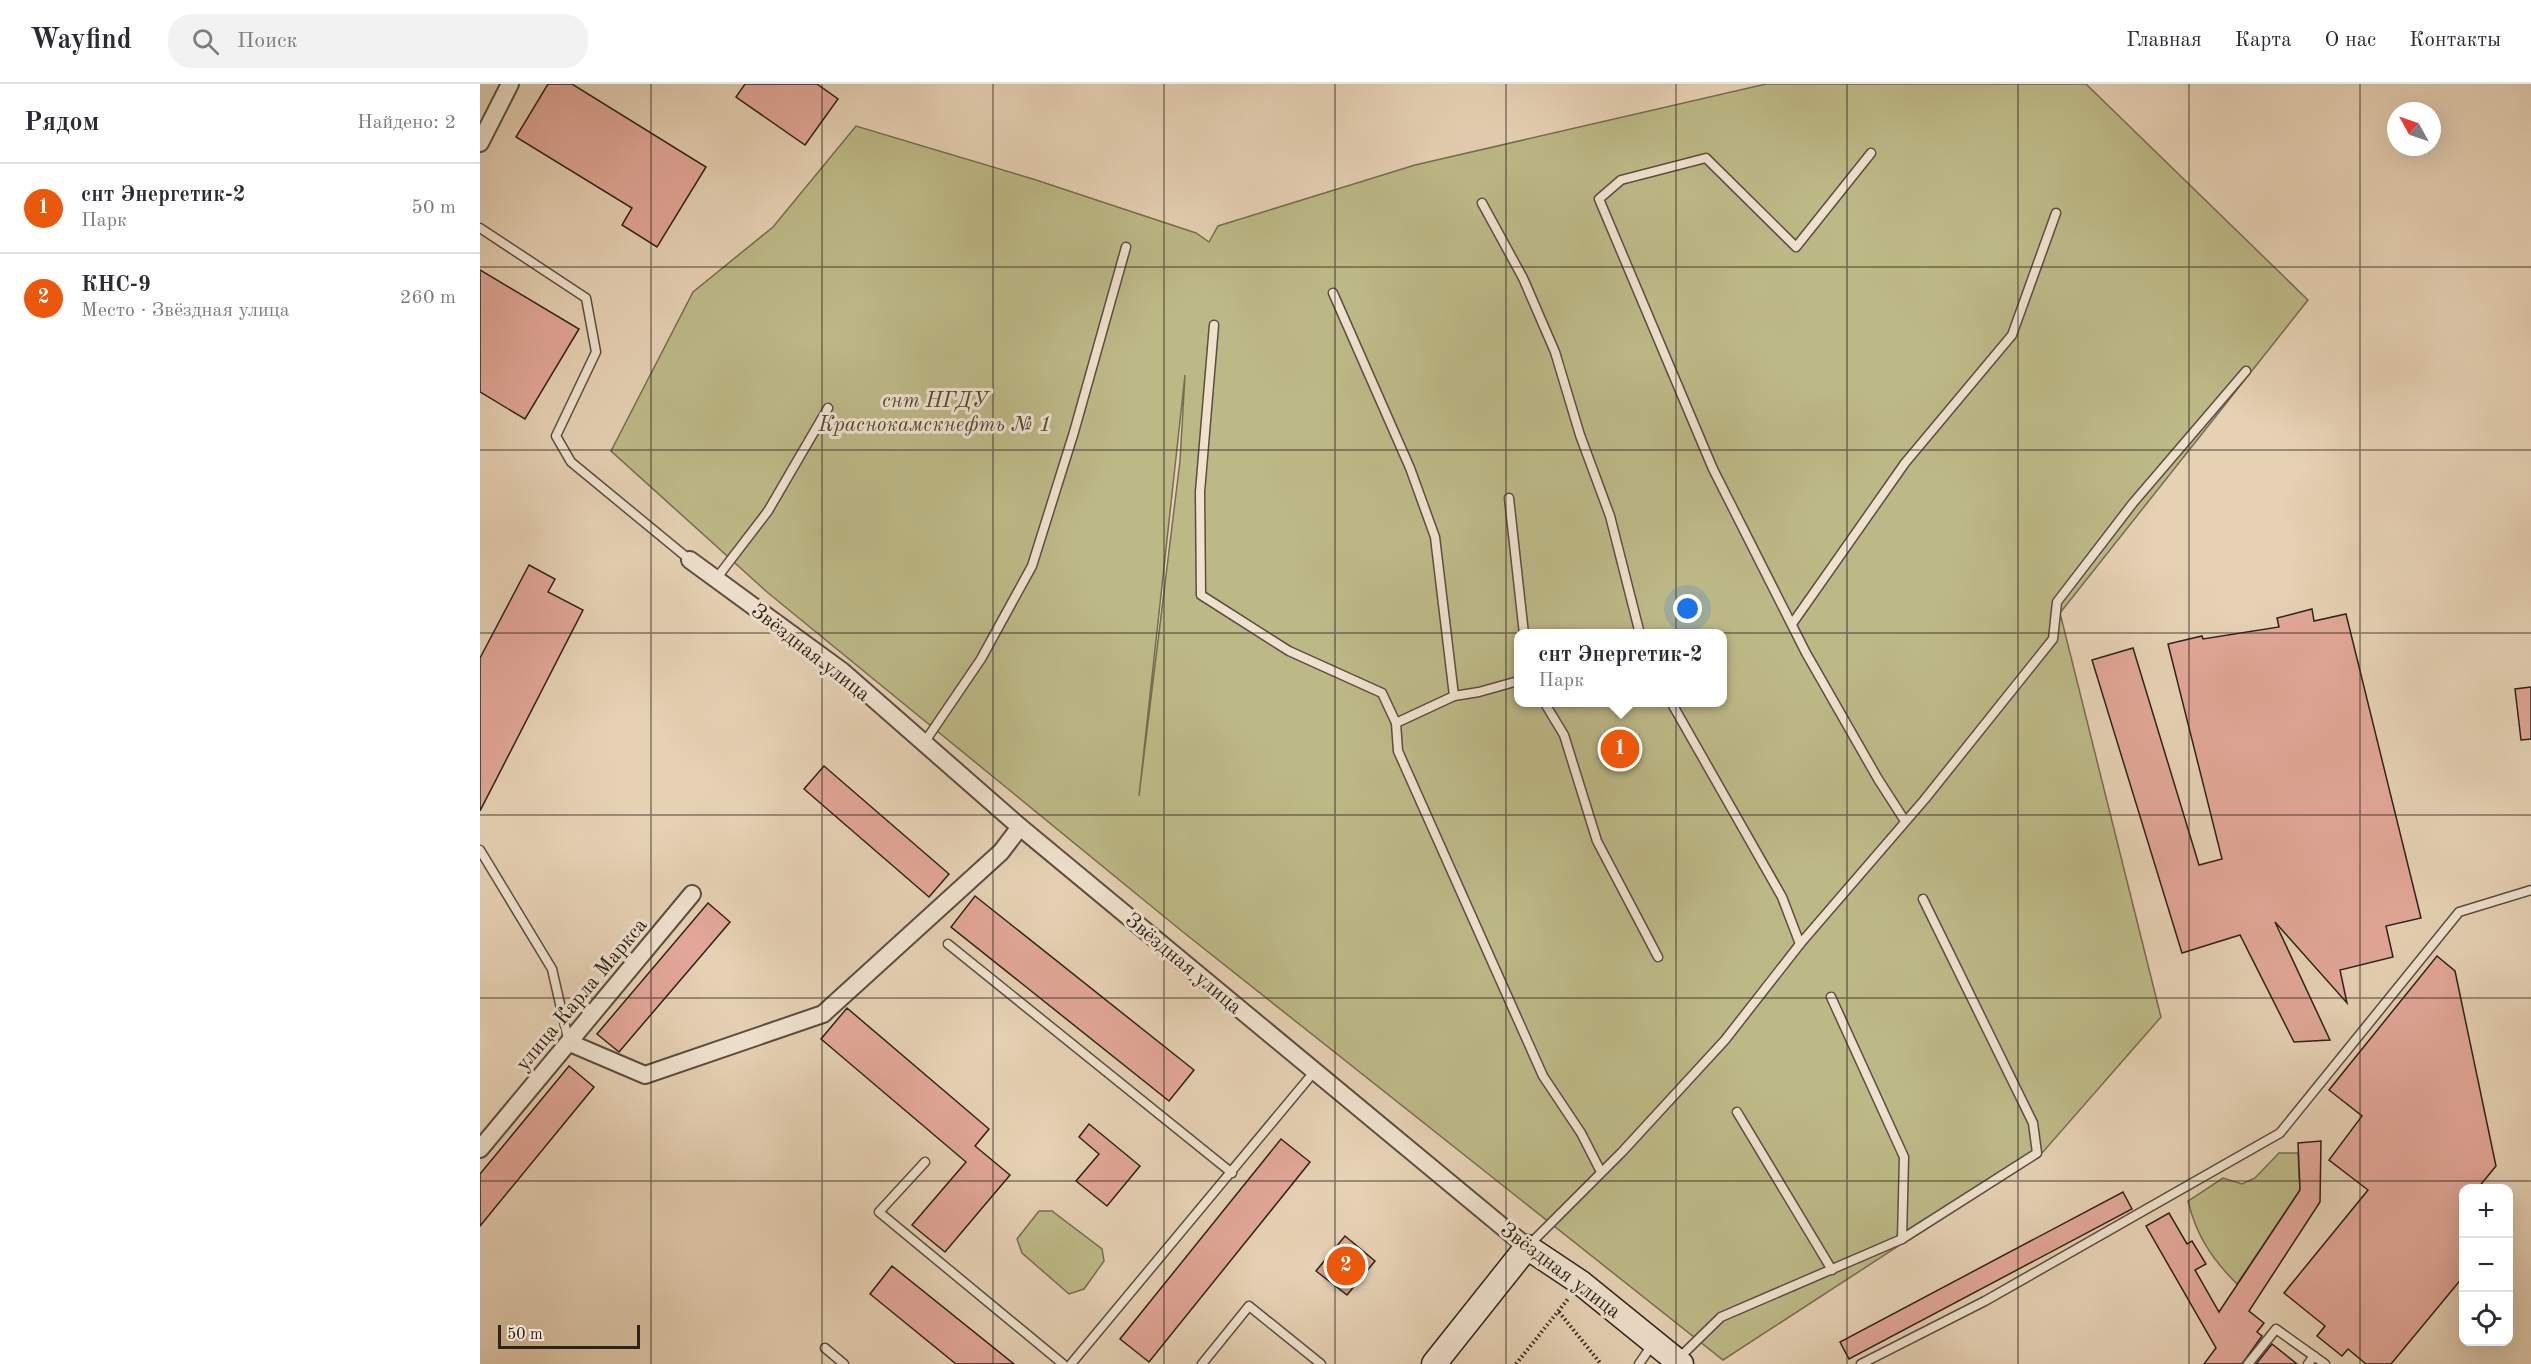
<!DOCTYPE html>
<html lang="ru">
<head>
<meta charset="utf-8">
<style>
	body { margin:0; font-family:"Old Standard TT",serif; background:#f2f2f3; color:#2b2b33 }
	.controls { position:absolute; right:18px; bottom:18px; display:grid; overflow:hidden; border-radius:12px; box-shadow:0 6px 24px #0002 }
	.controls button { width:54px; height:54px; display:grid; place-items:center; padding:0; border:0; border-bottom:2px solid #e1e1e2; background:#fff; color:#2b2b33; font:30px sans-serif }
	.compass { position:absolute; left:1907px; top:18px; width:54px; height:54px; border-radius:50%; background:#fff; box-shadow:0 6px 24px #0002; rotate:310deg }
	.scale { position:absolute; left:18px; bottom:15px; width:142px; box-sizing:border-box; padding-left:6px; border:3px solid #2e231a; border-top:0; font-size:16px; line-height:21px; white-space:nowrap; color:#2e231a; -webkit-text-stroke:4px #efe1ce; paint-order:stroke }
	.you { position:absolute; left:1208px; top:525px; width:21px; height:21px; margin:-15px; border:4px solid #fff; border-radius:50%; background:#1a73e8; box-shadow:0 0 0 9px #1a73e833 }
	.badge { display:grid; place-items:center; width:39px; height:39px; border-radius:50%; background:#ea580c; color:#fff; font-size:20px; font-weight:700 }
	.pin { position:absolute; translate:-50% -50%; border:3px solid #fff; box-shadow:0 2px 6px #0006 }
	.popup { position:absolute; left:1034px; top:545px; width:213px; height:78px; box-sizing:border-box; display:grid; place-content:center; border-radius:12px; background:#fff; filter:drop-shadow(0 2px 4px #0005); font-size:20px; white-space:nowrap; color:#7c7c81 }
	.popup b { font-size:22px; color:#2b2b33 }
	.popup::after { content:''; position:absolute; left:50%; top:100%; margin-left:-12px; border:12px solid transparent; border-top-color:#fff }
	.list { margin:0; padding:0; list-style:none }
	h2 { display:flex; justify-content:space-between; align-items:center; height:78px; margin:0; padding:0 24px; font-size:26px }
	h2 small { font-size:20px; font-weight:400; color:#7c7c81 }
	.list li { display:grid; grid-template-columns:39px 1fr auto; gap:18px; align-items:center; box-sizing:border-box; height:90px; padding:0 24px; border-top:2px solid #e1e1e2 }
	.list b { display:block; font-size:22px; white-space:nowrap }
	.list p { margin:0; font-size:20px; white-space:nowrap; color:#7c7c81 }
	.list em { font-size:20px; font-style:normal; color:#7c7c81 }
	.icon { flex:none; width:33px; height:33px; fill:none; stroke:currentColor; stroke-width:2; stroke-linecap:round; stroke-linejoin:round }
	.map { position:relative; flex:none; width:2051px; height:1280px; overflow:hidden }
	header { display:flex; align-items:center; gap:36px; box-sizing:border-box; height:84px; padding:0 30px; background:#fff; border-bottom:2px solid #e1e1e2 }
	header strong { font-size:28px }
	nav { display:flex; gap:33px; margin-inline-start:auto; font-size:21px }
	.search { width:420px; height:54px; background:#f2f2f3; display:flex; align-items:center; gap:15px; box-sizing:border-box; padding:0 21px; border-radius:24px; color:#7c7c81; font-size:22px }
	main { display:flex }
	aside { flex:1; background:#fff }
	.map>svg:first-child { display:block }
	.green { fill:#bdb987; stroke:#766e50; stroke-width:1.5; fill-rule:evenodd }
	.building { fill:#e2a798; stroke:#2e231a; stroke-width:1.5 }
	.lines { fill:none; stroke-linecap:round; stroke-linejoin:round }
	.lane-casing { stroke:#5c4e40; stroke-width:11 }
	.street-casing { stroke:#5c4e40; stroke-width:20 }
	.secondary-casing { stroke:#2e231a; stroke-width:27 }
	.path { stroke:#2e231a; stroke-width:4; stroke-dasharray:1.5 3; stroke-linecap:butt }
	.lane { stroke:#efe1ce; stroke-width:8 }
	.street { stroke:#efe1ce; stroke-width:16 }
	.secondary { stroke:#efe1ce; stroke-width:24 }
	.grid { fill:none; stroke:#2e231a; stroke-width:1.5; stroke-opacity:0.55 }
	.labels { text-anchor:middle; stroke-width:6; stroke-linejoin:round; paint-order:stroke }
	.park-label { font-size:21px; font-style:italic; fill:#524835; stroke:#efe1ce }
	.street-label { font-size:21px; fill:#2e231a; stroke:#efe1ce }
</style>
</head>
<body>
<header>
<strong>Wayfind</strong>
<div class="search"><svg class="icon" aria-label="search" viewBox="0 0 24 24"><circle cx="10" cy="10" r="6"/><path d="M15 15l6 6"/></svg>Поиск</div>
<nav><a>Главная</a><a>Карта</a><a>О нас</a><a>Контакты</a></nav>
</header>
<main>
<aside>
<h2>Рядом<small>Найдено: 2</small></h2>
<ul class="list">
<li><span class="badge">1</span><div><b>снт Энергетик-2</b><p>Парк</p></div><em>50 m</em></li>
<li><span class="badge">2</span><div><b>КНС-9</b><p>Место · Звёздная улица</p></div><em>260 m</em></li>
</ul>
</aside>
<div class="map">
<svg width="2051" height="1280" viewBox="0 0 2051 1280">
	<rect width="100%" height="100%" fill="#e6d1b4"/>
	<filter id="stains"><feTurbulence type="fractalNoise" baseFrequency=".00333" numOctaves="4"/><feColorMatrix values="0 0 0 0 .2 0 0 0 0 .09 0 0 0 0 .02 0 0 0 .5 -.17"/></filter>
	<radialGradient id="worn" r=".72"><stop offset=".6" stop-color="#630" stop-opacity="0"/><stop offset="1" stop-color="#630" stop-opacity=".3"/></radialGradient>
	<g class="green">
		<path d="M1286 0H1606L1828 216 1580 529 1681 933 1563 1068 1243 1276 703 848 287 508 131 367 213 208 293 143 376 42 553 95 716 149 729 158 738 142 935 81ZM705 291 700 377 659 712ZM1038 550H1242V618H1038Z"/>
		<path d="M1799 1069H1818L1820 1106 1757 1200C1732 1175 1716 1151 1708 1117L1743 1094 1762 1100 1775 1094Z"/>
		<polygon points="559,1127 572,1127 622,1165 624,1177 604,1205 589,1210 542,1169 537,1155"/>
	</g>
	<g class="building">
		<polygon points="68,0 92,0 226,83 177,163 142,141 152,124 36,53"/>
		<polygon points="265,0 337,0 358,15 325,61 256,13"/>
		<polygon points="0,186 99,245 45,335 0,308"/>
		<polygon points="49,481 75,495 68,508 103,526 0,727 0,574"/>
		<polygon points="1832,525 1834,537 1866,530 1941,834 1906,842 1913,873 1860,886 1867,919 1795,838 1850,956 1814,958 1760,851 1702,869 1612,576 1653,564 1719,781 1742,775 1688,560 1722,552 1723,555 1799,543 1797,534"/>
		<polygon points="2051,603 2051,655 2041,656 2035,605"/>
		<polygon points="344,682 469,790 449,813 324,705"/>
		<polygon points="495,812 714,986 689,1017 471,843"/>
		<polygon points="228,819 250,838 139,968 117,950"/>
		<polygon points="1957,872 1975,887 2016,1082 1998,1104 1983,1104 1983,1193 1911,1280 1886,1280 1868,1265 1862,1272 1837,1252 1845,1242 1804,1209 1888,1106 1849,1076 1882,1032 1849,1006"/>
		<polygon points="367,924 509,1045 495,1062 530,1091 465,1168 432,1141 486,1078 341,955"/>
		<polygon points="89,982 114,1003 0,1142 0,1090"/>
		<polygon points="609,1040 660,1082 627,1122 596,1097 619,1070 599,1053"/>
		<polygon points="801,1055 830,1078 669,1278 640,1255"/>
		<polygon points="1841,1057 1840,1118 1769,1227 1784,1239 1777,1248 1782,1252 1762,1280 1724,1280 1736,1264 1666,1142 1689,1129 1707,1160 1712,1157 1726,1180 1715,1186 1739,1228 1820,1106 1818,1059"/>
		<polygon points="1643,1108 1652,1125 1369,1275 1360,1258"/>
		<polygon points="865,1152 895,1177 867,1211 836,1187"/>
		<polygon points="412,1182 534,1280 476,1280 390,1210"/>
		<polygon points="1792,1260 1817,1280 1776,1280"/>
	</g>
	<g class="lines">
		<g class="lane-casing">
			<g id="lane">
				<polyline points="1391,69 1316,163 1226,74 1141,96 1119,115 1233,385 1326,569 1398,695 1425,737"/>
				<polyline points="1002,119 1043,194 1075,268 1100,351 1130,432 1160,550"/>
				<polyline points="0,144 106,214 116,268 76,352 91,378 210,476"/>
				<polyline points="853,209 930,384 955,453 974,612"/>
				<polyline points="734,241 720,408 721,511 809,567 902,609 916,639 918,667 1063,992 1101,1049 1121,1088"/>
				<polyline points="1029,414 1044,550"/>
				<polyline points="236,495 288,427 348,324"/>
				<polyline points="1312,540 1425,379 1532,251 1576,129"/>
				<polyline points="1064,618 1084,651 1117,757 1178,873"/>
				<polyline points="1191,618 1302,813 1320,860"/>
				<polyline points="916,639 974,612 999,608 1038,597"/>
				<polyline points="444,659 501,575 552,482 594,348 646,163"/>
				<polyline points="0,766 72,885 89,959"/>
				<polyline points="468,860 752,1089"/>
				<polyline points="1351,913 1424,1073 1422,1155"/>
				<polyline points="1257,1028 1352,1186"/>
				<polyline points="445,1078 399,1128 583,1280"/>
				<polyline points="1049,1161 1142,1068 1245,956 1320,860 1445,715 1573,555 1577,518 1653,419 1766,287"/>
				<polyline points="345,1264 364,1280"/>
				<polyline points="1199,1274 1241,1233 1422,1155 1557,1069 1553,1039 1443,815"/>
				<polyline points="591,1280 834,988"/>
				<polyline points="722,1280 769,1222 841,1280"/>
				<polyline points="1159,1280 1172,1261"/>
				<polyline points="1381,1280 1505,1217 1800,1049 1979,828 2051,806"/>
				<polyline points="1768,1280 1796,1245 1845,1280"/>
				<polyline points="1828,1280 1834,1272"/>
			</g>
		</g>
		<g class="street-casing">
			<g id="street">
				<polyline points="0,59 30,0"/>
				<polyline points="210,476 362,587 540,743 1047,1163"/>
				<polyline points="90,959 165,991 343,930 521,768 540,743"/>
				<polyline points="0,1065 212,810"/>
			</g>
		</g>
		<g class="secondary-casing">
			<polyline id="secondary" points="954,1280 1047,1163 1101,1199 1201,1280"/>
		</g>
		<g class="path">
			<polyline points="1079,1228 1121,1280"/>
			<polyline points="1036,1280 1088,1215"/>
		</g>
		<use href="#lane" class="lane"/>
		<use href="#street" class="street"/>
		<use href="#secondary" class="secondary"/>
	</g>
	<path class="grid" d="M171 0V1280M342 0V1280M513 0V1280M684 0V1280M855 0V1280M1026 0V1280M1196 0V1280M1367 0V1280M1538 0V1280M1709 0V1280M1880 0V1280M0 183H2051M0 366H2051M0 549H2051M0 731H2051M0 914H2051M0 1097H2051"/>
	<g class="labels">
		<g class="park-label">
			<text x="455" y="323">снт НГДУ<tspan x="455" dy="24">Краснокамскнефть № 1</tspan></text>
		</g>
		<g class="street-label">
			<text transform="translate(331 568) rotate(38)" y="7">Звёздная улица</text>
			<text transform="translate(704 879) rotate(40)" y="7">Звёздная улица</text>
			<text transform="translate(101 910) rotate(-50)" y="7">улица Карла Маркса</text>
			<text transform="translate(1081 1186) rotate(37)" y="7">Звёздная улица</text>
		</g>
	</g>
	<rect width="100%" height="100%" filter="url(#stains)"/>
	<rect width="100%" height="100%" fill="url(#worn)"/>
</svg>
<div class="controls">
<button>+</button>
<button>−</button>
<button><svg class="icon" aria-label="locate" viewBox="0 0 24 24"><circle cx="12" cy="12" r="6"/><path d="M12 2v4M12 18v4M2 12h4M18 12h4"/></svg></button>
</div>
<svg class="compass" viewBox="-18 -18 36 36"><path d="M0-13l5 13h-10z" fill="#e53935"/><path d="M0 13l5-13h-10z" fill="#7c7c81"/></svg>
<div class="scale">50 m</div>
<div class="you"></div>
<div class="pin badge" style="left:1140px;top:665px">1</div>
<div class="popup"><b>снт Энергетик-2</b>Парк</div>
<div class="pin badge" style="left:866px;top:1182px">2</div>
</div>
</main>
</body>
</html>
